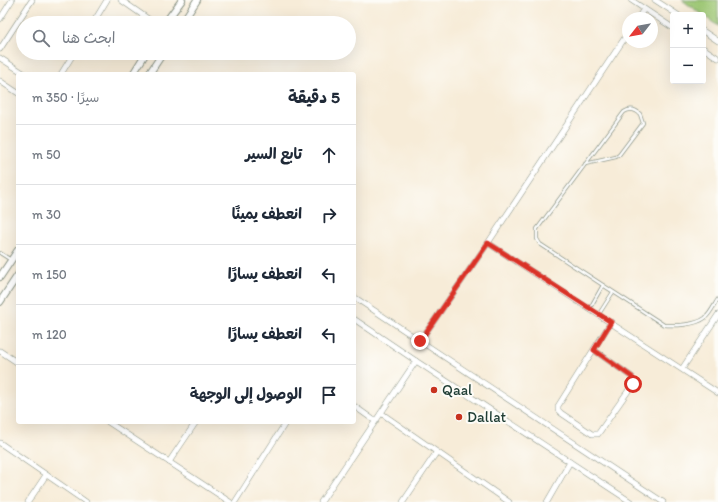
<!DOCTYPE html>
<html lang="ar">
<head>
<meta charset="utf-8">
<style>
	body { margin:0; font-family:Itim,"Playpen Sans Arabic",sans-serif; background:#f6f6f7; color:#1f2937; direction:rtl }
	.controls { position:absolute; right:12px; top:12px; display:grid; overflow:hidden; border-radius:4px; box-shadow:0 4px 16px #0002 }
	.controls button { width:36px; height:36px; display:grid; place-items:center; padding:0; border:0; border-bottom:1px solid #e0e1e3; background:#fff; color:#1f2937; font:20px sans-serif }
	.compass { position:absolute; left:622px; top:12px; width:36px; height:36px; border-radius:50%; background:#fff; box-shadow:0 4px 16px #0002; rotate:239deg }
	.stop { position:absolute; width:12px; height:12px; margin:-9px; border:3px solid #d93025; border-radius:50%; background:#fff }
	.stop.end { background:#d93025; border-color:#fff; box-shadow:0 1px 4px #0008 }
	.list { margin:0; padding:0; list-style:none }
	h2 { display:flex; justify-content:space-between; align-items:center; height:52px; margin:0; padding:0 16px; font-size:17px }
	h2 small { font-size:13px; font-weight:400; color:#747a83 }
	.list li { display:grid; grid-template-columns:26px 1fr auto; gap:12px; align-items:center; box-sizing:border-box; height:60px; padding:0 16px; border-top:1px solid #e0e1e3 }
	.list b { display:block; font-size:15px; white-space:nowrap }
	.list em { font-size:13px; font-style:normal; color:#747a83 }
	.icon { flex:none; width:22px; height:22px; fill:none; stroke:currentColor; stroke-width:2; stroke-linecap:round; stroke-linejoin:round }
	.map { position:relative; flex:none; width:718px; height:502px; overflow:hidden; direction:ltr }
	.search { position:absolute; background:#fff; box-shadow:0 4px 16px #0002; left:16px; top:16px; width:340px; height:44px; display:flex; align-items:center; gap:10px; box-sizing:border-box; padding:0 14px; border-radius:22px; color:#747a83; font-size:15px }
	.panel { position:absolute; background:#fff; box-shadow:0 4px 16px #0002; left:16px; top:72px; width:340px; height:352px; border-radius:4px; direction:rtl }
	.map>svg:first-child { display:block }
	.green { fill:#9ec874; stroke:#5e8254 }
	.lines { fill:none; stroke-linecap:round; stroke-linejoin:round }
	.service-casing { stroke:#8b9486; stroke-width:4 }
	.minor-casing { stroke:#8b9486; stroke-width:6 }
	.tertiary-casing { stroke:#8b9486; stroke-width:8 }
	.service { stroke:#fff; stroke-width:2.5 }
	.minor { stroke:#fff; stroke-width:5 }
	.tertiary { stroke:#fff; stroke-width:6 }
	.route { stroke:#d93025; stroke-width:5 }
	.poi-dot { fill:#c8321e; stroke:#fdfcf7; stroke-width:1.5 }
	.labels { text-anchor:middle; stroke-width:4; stroke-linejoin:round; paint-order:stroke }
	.poi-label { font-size:15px; fill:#1f3d34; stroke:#fdfcf7; text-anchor:start }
</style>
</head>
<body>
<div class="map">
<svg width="718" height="502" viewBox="0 0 718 502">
	<rect width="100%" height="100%" fill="#fdfcf7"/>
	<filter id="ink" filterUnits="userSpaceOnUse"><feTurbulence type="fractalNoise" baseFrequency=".025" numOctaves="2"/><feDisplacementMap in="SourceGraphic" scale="8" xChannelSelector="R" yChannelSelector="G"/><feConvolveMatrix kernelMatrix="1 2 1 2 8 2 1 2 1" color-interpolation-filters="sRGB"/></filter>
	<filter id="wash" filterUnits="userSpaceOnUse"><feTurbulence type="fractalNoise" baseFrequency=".012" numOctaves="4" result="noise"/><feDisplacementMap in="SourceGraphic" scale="16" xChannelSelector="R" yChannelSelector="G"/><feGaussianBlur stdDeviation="0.9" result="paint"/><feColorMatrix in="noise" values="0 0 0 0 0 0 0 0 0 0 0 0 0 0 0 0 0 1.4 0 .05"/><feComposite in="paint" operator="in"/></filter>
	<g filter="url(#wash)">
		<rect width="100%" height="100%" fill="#f7ecd8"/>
		<polygon class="green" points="682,0 718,0 718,26"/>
	</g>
	<g filter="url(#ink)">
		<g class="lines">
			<g class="service-casing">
				<g id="service">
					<path d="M585 164 616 157 619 155 643 123 640 114C635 109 630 108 624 112L537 229V239L540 244 664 325C675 326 696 325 705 318 711 313 714 305 718 299"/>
					<polyline points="0,253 11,260"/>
					<polyline points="590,308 603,285"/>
					<polyline points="599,314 613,292"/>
				</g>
			</g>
			<g class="minor-casing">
				<g id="minor">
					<polyline points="121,0 154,23"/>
					<polyline points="631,0 673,28"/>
					<polyline points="655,0 678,15"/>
					<polyline points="638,18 644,9"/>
					<polyline points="0,19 12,0"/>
					<polyline points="93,23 107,0"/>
					<polyline points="703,31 718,41"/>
					<polyline points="703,48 718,58"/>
					<polyline points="0,49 32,0"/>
					<polyline points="0,58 25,74"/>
					<polyline points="61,74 74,53"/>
					<polyline points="0,81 18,93"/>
					<polyline points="488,243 718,393"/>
					<polyline points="354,297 663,502"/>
					<polyline points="354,319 416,361 631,502"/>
					<polyline points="420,341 488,243 628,33"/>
					<polyline points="594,350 632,377 633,384 598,434 592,434 561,413 558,410 558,406 611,322"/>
					<polyline points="0,351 18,363"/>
					<polyline points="682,369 718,315"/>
					<polyline points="354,406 375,421"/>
					<polyline points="381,413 509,502"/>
					<polyline points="108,422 230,502"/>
					<polyline points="0,443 86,502"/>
					<polyline points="169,462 196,422"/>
					<polyline points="28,502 46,475"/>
					<polyline points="235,502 286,422"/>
					<polyline points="321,502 416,361"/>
					<polyline points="403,502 436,453"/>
					<polyline points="547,502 570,462"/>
				</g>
			</g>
			<g class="tertiary-casing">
				<g id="tertiary">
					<polyline points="165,23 182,0"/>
					<polyline points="182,23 197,0"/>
					<polyline points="133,74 146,53"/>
					<polyline points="149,74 163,53"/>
					<polyline points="0,277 18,250"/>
					<polyline points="0,302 18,275"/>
				</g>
			</g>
			<use href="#service" class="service"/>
			<use href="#minor" class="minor"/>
			<use href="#tertiary" class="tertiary"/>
		</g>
	</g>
	<g class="lines" filter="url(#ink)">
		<polyline class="route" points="420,341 488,243 611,322 594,350 632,377 633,384"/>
	</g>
	<g class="poi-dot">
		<circle cx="434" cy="390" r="4"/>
		<circle cx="459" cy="417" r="4"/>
	</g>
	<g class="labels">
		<g class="poi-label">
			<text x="442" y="395">Qaal</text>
			<text x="467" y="422">Dallat</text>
		</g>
	</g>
</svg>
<div class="controls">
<button>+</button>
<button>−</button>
</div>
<svg class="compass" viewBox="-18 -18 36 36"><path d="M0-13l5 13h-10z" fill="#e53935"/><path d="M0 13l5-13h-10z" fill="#747a83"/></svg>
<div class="stop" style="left:633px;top:384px"></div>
<div class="stop end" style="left:420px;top:341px"></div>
<div class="search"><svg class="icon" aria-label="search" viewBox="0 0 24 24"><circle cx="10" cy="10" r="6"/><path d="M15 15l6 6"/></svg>ابحث هنا</div>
<section class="panel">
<h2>5 دقيقة<small>سيرًا · 350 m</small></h2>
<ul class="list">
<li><svg class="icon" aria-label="ahead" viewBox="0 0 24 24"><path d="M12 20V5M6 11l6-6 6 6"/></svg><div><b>تابع السير</b></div><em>50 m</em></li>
<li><svg class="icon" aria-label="right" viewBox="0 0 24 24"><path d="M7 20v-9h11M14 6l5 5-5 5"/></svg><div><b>انعطف يمينًا</b></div><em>30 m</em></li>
<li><svg class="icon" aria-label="left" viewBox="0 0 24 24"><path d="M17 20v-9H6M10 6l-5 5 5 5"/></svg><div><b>انعطف يسارًا</b></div><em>150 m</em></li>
<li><svg class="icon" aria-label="left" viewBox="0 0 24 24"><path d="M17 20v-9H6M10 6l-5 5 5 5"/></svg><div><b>انعطف يسارًا</b></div><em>120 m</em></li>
<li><svg class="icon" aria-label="arrive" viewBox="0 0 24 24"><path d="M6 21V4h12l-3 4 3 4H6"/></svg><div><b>الوصول إلى الوجهة</b></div></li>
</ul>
</section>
</div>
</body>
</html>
